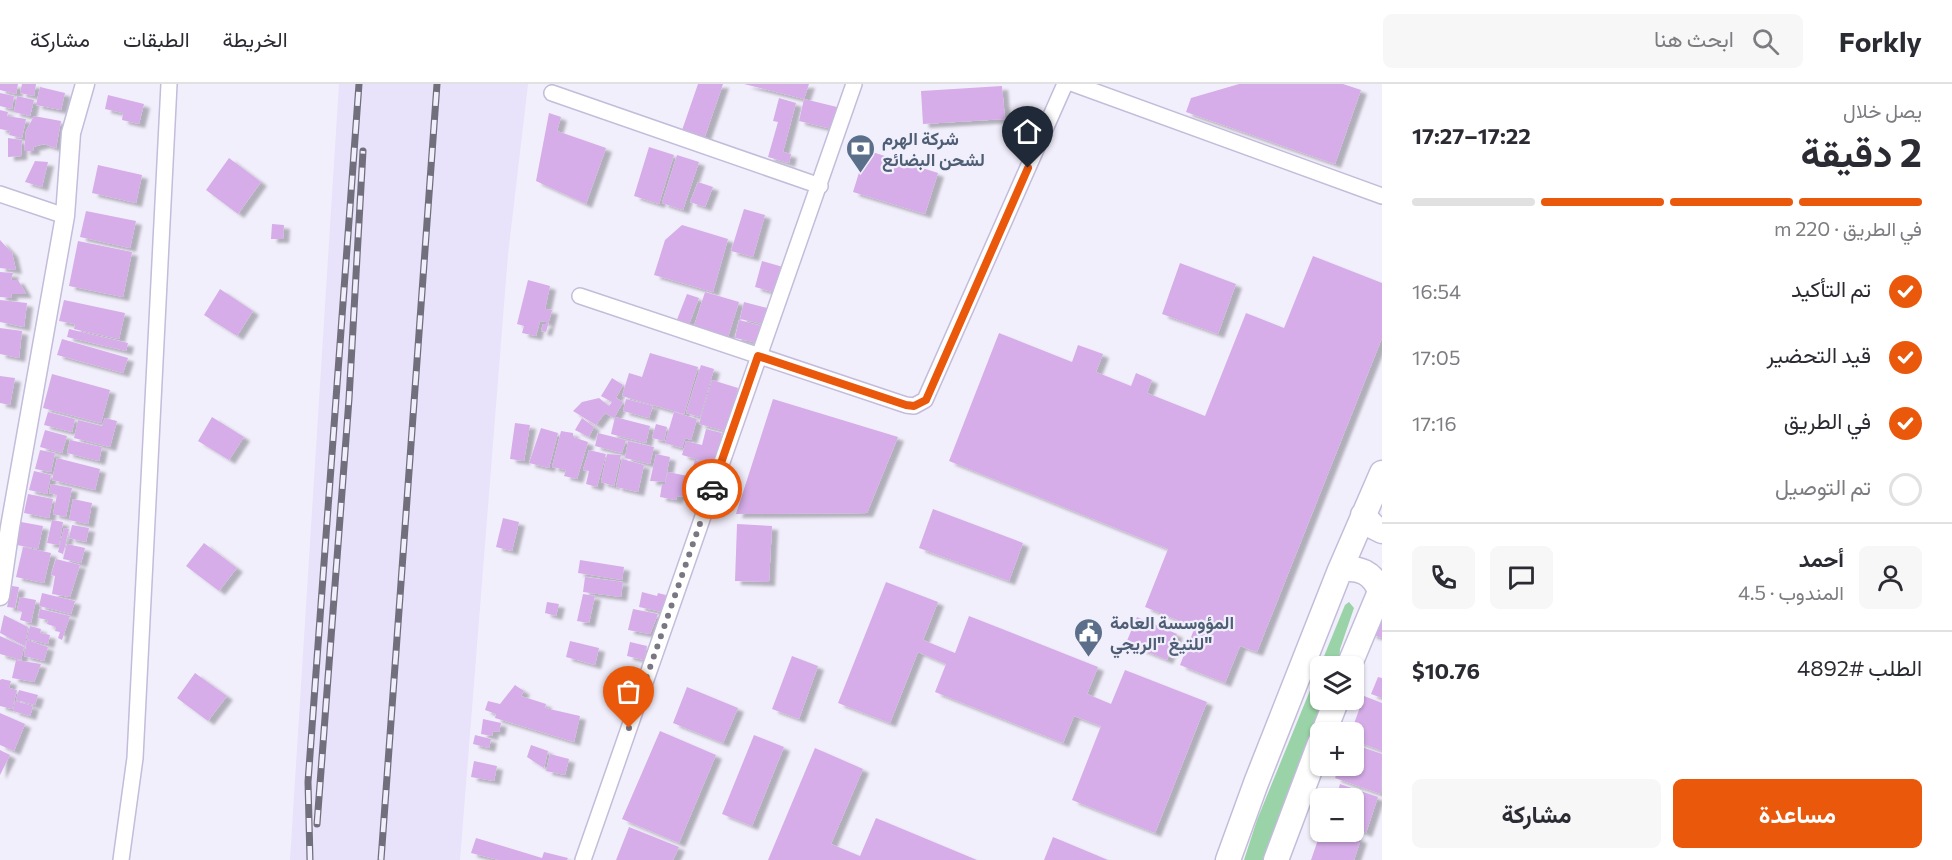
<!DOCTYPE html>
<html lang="ar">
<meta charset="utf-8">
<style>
body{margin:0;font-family:Commissioner,Vazirmatn,sans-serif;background:#f7f7f7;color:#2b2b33;direction:rtl;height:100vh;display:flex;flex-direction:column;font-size:22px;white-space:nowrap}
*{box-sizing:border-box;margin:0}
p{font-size:20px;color:#7c7c81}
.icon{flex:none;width:33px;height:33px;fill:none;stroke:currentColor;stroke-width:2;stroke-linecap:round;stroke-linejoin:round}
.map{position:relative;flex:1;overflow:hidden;direction:ltr}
.details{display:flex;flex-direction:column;background:#fff;width:570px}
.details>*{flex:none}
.fabs{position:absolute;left:1310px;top:572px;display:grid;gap:12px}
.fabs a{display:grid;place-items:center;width:54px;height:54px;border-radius:9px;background:#fff;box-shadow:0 2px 4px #0004;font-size:30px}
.pin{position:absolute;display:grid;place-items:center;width:51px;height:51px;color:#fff;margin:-62px -26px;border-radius:50% 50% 50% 0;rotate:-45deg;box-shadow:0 0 6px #0007}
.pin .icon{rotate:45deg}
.courier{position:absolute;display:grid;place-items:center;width:60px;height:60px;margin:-30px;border:4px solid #ea580c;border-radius:50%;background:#fff;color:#222;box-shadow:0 2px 8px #0007}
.head em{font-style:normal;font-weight:700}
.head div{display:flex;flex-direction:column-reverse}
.head{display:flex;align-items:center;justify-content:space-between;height:102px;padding:0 30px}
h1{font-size:39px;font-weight:700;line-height:45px}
.bar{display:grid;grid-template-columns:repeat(4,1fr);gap:9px 6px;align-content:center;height:72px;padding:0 30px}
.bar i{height:8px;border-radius:4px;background:#e1e1e2}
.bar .on{background:#ea580c}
.bar p{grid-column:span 4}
.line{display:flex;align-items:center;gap:15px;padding:0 30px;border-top:2px solid #e1e1e2}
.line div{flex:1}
.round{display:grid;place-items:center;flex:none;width:63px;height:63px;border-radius:9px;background:#f7f7f7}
ol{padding:0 30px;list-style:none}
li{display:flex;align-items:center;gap:18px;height:66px}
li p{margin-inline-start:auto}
li .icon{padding:6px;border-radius:50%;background:#ea580c;color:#fff;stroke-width:4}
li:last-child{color:#7c7c81}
li i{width:33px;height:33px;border:3px solid #e1e1e2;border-radius:50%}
.primary-button{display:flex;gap:12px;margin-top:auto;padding:12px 30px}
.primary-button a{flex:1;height:69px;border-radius:9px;background:#ea580c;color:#fff;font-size:24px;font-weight:700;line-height:69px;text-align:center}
.primary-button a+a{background:#f7f7f7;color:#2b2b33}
header{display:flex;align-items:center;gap:36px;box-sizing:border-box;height:84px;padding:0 30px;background:#fff;border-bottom:2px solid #e1e1e2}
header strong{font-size:28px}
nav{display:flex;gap:33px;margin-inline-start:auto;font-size:21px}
.search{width:420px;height:54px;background:#f7f7f7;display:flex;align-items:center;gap:15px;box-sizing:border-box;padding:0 21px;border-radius:9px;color:#7c7c81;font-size:22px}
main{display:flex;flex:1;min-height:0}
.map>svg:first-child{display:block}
.built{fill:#e8e2fa}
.green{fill:#99d3a7}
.building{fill:#d6ade9;filter:url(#shadow)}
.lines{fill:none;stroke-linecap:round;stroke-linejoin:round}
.minor-casing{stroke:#c3bcda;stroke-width:18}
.tertiary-casing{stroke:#c3bcda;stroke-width:21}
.primary-casing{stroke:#c3bcda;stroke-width:27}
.minor{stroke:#fff;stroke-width:15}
.tertiary{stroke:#fff;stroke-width:18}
.primary{stroke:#fff;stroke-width:24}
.rail-casing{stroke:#726f7c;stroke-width:7}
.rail{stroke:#f2effc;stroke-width:4.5;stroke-dasharray:14;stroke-linecap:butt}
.done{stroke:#7a7783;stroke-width:6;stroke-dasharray:0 10.8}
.route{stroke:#ea580c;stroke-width:8}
.labels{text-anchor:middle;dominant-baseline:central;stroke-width:4.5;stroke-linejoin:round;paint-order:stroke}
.service-label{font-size:18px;font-weight:bold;fill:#4e5e75;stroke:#f2effc;text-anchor:start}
</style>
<header>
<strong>Forkly</strong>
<div class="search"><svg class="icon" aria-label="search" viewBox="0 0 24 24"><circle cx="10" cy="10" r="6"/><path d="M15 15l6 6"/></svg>ابحث هنا</div>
<nav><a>الخريطة</a><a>الطبقات</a><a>مشاركة</a></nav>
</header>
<main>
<section class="details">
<div class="head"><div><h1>2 دقيقة</h1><p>يصل خلال</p></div><em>17:22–17:27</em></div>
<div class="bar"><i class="on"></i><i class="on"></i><i class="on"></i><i></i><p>في الطريق · 220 m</p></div>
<ol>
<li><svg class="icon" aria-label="check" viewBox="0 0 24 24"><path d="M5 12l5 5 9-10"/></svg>تم التأكيد<p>16:54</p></li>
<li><svg class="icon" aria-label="check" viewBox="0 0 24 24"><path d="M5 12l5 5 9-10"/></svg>قيد التحضير<p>17:05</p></li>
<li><svg class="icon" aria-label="check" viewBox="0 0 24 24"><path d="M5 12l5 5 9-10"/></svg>في الطريق<p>17:16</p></li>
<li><i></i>تم التوصيل</li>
</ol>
<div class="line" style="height:108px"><a class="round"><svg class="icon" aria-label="person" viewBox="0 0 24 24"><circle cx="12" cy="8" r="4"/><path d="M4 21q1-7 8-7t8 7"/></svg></a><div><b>أحمد</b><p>المندوب · 4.5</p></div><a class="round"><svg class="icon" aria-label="chat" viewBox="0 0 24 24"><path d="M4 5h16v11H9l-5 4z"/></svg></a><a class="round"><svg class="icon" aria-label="phone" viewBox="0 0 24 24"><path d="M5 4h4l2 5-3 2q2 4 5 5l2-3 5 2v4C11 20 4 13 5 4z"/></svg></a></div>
<div class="line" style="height:78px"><div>الطلب #4892</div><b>$10.76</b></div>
<div class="primary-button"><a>مساعدة</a><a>مشاركة</a></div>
</section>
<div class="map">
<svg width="1382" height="776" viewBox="0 0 1382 776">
<defs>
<filter id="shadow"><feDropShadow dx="6" dy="4" stdDeviation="1.5" flood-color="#0004"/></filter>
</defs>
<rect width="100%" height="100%" fill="#f2effc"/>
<path class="built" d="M339 0H528L508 170 460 776H290Z"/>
<path class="green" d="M1349 518 1354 524 1340 565 1339 582H1320L1345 521Z
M1320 582V615H1327L1280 729 1265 776H1244L1257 736Z"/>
<path class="building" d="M0 0H18L16 10 0 6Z
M22 0H36L34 12 20 9Z
M698 0H723L703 58 681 49Z
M744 0H809L804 15 837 23 832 45 799 37 804 15Z
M1239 0H1343L1361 6 1335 80 1186 28 1191 14Z
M1002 2 1005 35 923 40 921 7Z
M40 3 65 9 61 26 36 21Z
M0 9 14 12 12 25 0 22Z
M108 11 144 20 139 40 122 36 123 29 105 25Z
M17 12 34 16 30 32 14 28Z
M779 14 796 19 783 68 791 70 789 79 768 73 778 38 773 37Z
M0 26 8 28 7 32 26 35 22 54 9 51 10 47 0 45Z
M549 29 561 33 557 47 606 64 586 120 536 97Z
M34 32 61 37 56 64 44 60 33 63 34 67H24L26 47Z
M8 54 22 56 21 72 8 73Z
M649 63 674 71 659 120 634 112Z
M866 66 938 89 925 130 853 108Z
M677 71 699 78 683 126 662 119Z
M229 74 261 98 238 130 206 106Z
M35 77 48 78 42 103 25 98Z
M98 81 142 91 136 119 92 109Z
M698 98 713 103 705 123 690 118Z
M744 125 765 131 753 173 731 167Z
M86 127 136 137 130 164 80 153Z
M272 140 284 141 283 155H271Z
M682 141 728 155 713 208 654 191 665 156Z
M0 156 12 169 16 186 0 184Z
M78 157 132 168 123 213 69 202Z
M1313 172 1382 199V254L1257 568 1240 562 1225 599 1180 581 1195 543 1145 523 1168 465 949 377 999 249 1072 278 1078 261 1103 270 1096 288 1131 302 1136 289 1152 296 1147 309 1205 332 1246 229 1284 244Z
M762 177 783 183 776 209 755 203Z
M1180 179 1236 200 1218 250 1162 230Z
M0 188 13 189 11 196H18L26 210H11L12 214 0 213Z
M528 196 550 202 545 225 552 226 546 248 541 247 543 240H546V238L540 237 536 252 522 249 524 242 517 240Z
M220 205 253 227 237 252 204 231Z
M705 208 739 218 728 253 694 242Z
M687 210 699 214 688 243 676 238Z
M0 216 27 219 24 243 0 238Z
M64 216 125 229 119 255 74 245 75 240 59 237Z
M744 218 767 224 763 240 740 235Z
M739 236 762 242 758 259 735 254Z
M0 244 22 247 19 274 0 270Z
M69 245 128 259 126 267 67 253Z
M62 255 128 274 123 289 57 271Z
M650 269 698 283 684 330 622 312 629 289 642 293Z
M701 281 714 285 700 333 686 329Z
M52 290 110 306 101 339 43 324Z
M0 292 15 294 10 321 0 319Z
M612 294 623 301 616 314 623 318 614 334 605 329 596 341 573 327 582 318 599 314 609 322 612 318 601 312Z
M712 296 738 304 725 347 699 340Z
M626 315 653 322 649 334 623 327Z
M773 315 898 353 867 429 736 430Z
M48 328 75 335 72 348 44 341Z
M674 328 697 335 691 356 685 354 682 364 665 359Z
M212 333 244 353 229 376 198 357Z
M615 333 650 342 646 359 611 350Z
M105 334 117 337 110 363 74 354 78 336 102 342Z
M582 334 594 343 589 353 575 346Z
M515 339 530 341 524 377 510 375Z
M656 340 667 343 664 357 652 354Z
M541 344 558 349 549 384 529 379Z
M706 345 722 349 714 380 682 371 686 357 702 361Z
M45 346 67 352 62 369 40 363Z
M561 347 573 349V353L588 358 577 395 564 392 566 386 552 383Z
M598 349 626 356 622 369 595 362Z
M70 356 102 363 99 377 67 369Z
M628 357 654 363 650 380 625 374Z
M40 366 55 369 51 388 35 385Z
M589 366 606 370 597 403 586 400 589 387 583 386Z
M607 370 621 371 614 402 601 398Z
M656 370 670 373 665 398 650 397Z
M57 374 100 385 95 406 52 396Z
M622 375 644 381 638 408 616 403Z
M695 376 710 380 708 392 691 388Z
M34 387 51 391 47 410 29 406Z
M668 388 707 396 703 415 677 412 676 416 660 413 662 400H665Z
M51 400 72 404 66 433 53 430 57 411 49 409Z
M28 410 53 415 49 434 24 429Z
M73 415 92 419 88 440 69 436Z
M933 425 1023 459 1009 497 919 464Z
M503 434 519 438 512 467 496 463Z
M52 436 63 438 59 461 47 459Z
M21 438 43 442 38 465 17 461Z
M737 440 772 442 769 498 735 497Z
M72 441 89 444 86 458 69 454Z
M64 444 69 445 63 470 58 468Z
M204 459 237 484 219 507 186 482Z
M67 460 85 464 81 479 63 475Z
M23 463 51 469 44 499 16 493Z
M56 475 80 481 70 513 52 510 55 492 51 491Z
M580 476 624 483 622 496 578 489Z
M585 493 623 498 621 513 583 508Z
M886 498 938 518 923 556 955 569 969 532 1098 583 1087 610 1111 620 1125 586 1207 618 1155 749 1072 716 1101 642 1074 632 1063 659 935 608 946 580 918 568 890 639 838 619Z
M12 502 19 503 15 524 7 523Z
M642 508 657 512 658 509 666 511 662 528 639 523Z
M42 509 75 517 71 530 39 522Z
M583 510 595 512 589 539 577 537Z
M20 513 36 516 31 539 20 536 22 528 17 526Z
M1382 515V554L1370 550Z
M547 518 559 520 556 532 545 529Z
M40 525 70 532 62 556 58 554 60 548 55 547 56 543 47 540 48 536 38 534Z
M633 525 658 530 650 550 628 546Z
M4 531 28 543 25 562 0 549Z
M1137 533 1177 550 1167 576 1126 559Z
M30 542 41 545 40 549 50 551 48 560 27 555Z
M0 552 24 563 21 576 0 570Z
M27 556 48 563 44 577 24 572Z
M570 557 599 564 595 581 566 573Z
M630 558 647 562 644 576 627 572Z
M792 572 818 582 799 635 772 625Z
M16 576 41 580 34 598 12 594Z
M195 589 227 612 208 637 177 614Z
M1378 593 1382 594V614L1371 610Z
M2 595 11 597 9 604 17 606 12 625 0 622V596Z
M515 601 524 607 521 612 546 620 545 624 580 632 574 658 495 634 496 630 485 626 488 617 500 620Z
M687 603 738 624 723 659 673 639Z
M19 606 38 611 35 621 16 616Z
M1364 612 1382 619V667L1353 656V648H1351Z
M15 617 33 622 30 632 13 627Z
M0 629 25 640 14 667 0 661Z
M483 635 501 639 499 648 493 647 492 652 481 650Z
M660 647 716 671 679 759 622 735Z
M475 651 491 655 489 664 473 660Z
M754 651 784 663 752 742 722 730Z
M1353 660 1382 670 1381 710 1335 694 1340 681H1353Z
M531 661 548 667 544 684 527 673Z
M815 664 863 685 831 760 860 772 876 734 977 776H768Z
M0 666 10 671 0 691Z
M550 670 569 675 565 691 546 687Z
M474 677 497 682 494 697 471 693Z
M1340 700 1378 713 1366 749 1353 744V714H1336Z
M629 743 679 763 673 776H616Z
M1321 747H1338L1361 755 1354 776H1311Z
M1053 753 1108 776H1044Z
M476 754 542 774 544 768 568 774 567 776H499L471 769Z"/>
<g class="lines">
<defs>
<path id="minor" d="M1074 0 1382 112
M552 9 820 102
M0 110 65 132
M580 212 906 321 914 322 925 316 1065 0
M121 776 135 674 169 0
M583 776 854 0"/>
<path id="tertiary" d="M0 512 10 443 65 132 71 49 85 0"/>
<path id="primary" d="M1363 431 1374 443 1382 447
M1340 486C1359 482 1373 489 1380 507
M1349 582 1382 503
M1324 648 1337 615
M1228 776 1256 699 1340 486 1382 389
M1276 776 1320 659"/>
</defs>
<use href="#minor" class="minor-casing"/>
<use href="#tertiary" class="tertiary-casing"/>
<use href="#primary" class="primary-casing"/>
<use href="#minor" class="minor"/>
<use href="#tertiary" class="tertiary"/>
<use href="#primary" class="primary"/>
<defs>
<path id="rail" d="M317 740 349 315 363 67
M310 776 308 698 359 0
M381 776 437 0"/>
</defs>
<use href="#rail" class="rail-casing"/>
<use href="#rail" class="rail"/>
</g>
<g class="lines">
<path class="done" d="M629 644 712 405"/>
<path class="route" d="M712 405 758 272 906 321 914 322 926 316 1028 84"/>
</g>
<defs>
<symbol id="bank-pin" viewBox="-11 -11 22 30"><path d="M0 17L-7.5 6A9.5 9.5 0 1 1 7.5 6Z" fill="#5c6f8a" stroke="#f2effc"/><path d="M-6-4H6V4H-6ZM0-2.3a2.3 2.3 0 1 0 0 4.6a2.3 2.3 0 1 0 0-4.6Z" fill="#fff"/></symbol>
<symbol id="civic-pin" viewBox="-11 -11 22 30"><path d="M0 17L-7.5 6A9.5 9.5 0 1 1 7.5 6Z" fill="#5c6f8a" stroke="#f2effc"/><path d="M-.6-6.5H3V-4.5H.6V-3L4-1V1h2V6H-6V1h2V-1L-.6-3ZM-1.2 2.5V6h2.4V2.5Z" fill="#fff"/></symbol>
</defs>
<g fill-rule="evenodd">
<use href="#bank-pin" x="844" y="48" width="33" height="45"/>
<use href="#civic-pin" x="1072" y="532" width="33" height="45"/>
</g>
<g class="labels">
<g class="service-label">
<text x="882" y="54">شركة الهرم<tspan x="882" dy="21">لشحن البضائع</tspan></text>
<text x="1110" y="538">المؤوسسة العامة<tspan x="1110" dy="21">للتيغ "الريجي"</tspan></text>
</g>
</g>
</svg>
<div class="fabs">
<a><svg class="icon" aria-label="layers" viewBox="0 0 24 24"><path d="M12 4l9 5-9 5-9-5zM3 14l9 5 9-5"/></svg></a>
<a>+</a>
<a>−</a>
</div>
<div class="pin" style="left:629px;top:644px;background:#ea580c"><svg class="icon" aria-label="bag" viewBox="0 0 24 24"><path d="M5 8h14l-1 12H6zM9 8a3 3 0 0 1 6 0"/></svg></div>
<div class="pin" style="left:1028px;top:84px;background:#1f2937"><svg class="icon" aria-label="home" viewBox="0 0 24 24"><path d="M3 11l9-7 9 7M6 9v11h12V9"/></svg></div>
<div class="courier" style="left:712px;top:405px"><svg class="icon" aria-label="car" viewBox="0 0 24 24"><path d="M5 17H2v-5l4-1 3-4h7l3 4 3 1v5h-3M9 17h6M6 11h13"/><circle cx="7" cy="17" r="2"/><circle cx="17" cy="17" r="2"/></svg></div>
</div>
</main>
